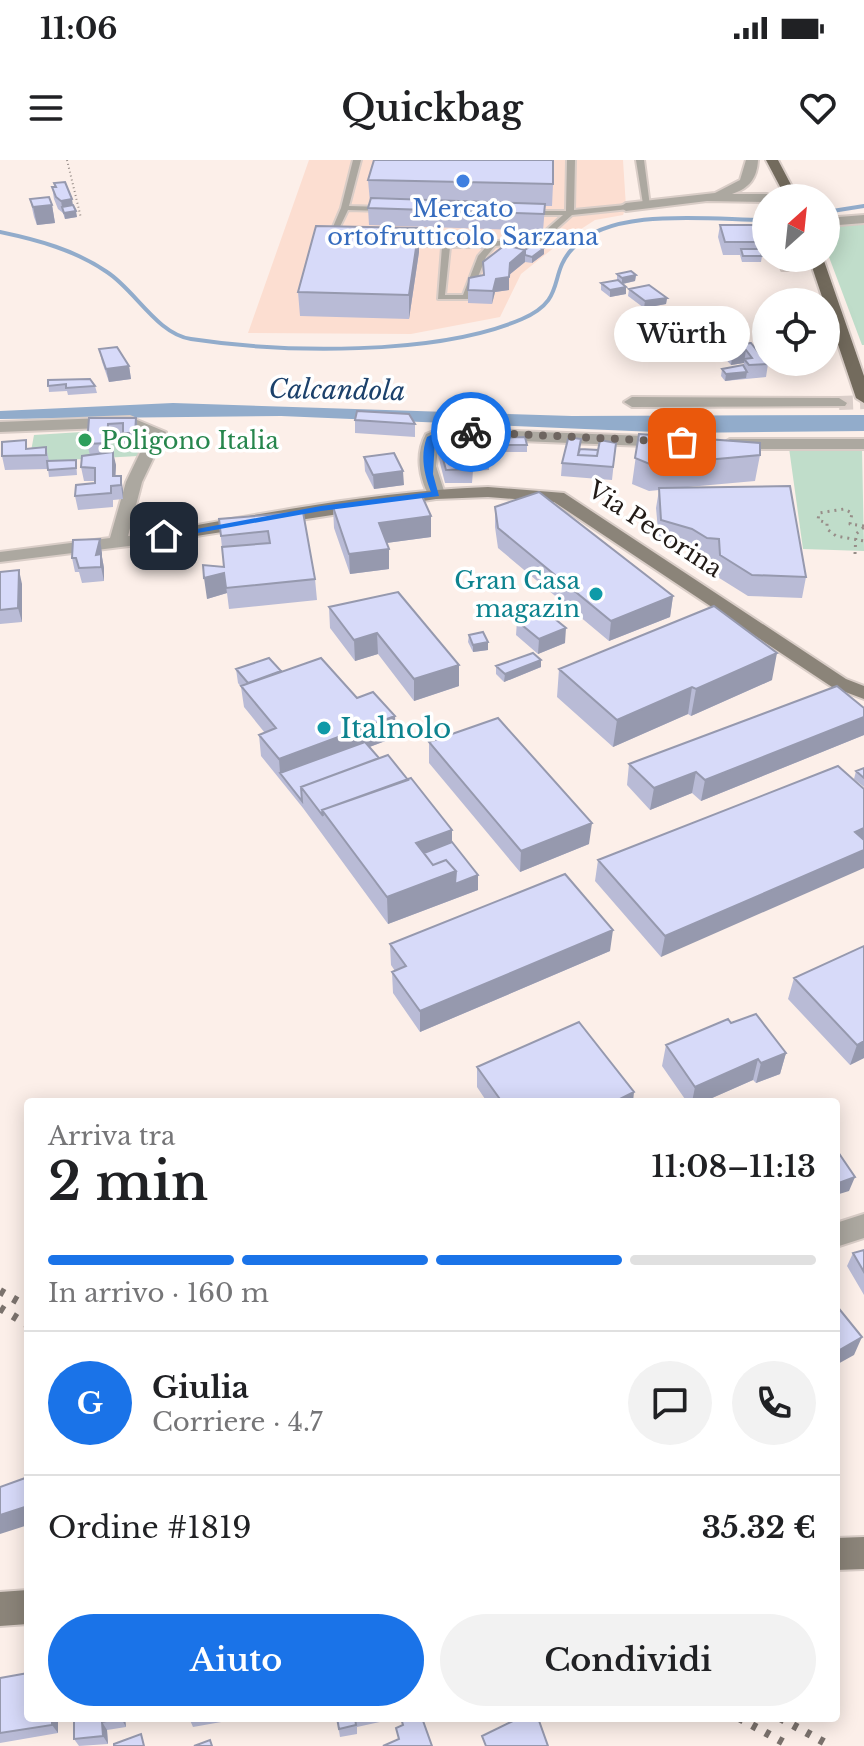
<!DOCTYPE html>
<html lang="it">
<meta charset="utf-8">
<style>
body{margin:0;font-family:"Libre Baskerville",serif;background:#f2f2f2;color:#202124;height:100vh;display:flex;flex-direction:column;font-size:30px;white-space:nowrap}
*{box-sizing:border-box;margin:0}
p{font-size:26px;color:#757577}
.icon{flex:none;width:44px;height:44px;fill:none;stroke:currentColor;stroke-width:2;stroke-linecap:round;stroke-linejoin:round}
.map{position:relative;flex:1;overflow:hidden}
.side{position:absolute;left:24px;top:938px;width:816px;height:624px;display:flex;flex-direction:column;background:#fff;border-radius:8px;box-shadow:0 4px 20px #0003}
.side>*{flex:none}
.needle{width:52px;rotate:27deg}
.fabs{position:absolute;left:752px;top:24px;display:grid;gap:16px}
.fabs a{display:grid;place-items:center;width:88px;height:88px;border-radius:50%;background:#fff;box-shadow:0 4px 20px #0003;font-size:40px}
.pin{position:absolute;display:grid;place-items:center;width:68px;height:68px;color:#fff;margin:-34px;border-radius:16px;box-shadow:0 4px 12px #0006}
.courier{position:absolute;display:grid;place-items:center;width:80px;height:80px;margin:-40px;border:6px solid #1a73e8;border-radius:50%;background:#fff;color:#222;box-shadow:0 2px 10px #0007}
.bubble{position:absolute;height:56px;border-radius:28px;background:#fff;box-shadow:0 4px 20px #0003;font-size:26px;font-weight:600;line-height:56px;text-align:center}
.headline em{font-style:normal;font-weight:600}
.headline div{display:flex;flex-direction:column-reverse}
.headline{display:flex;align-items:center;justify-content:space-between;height:136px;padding:0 24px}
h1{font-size:52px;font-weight:600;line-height:60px}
.bar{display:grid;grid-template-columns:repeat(4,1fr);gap:12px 8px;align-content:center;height:96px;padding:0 24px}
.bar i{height:10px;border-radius:6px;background:#e0e0e0}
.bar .on{background:#1a73e8}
.bar p{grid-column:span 4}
.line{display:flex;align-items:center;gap:20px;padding:0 24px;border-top:2px solid #e0e0e0}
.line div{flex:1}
.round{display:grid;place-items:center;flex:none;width:84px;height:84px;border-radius:42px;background:#f2f2f2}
.action{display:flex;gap:16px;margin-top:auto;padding:16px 24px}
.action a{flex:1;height:92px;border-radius:48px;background:#1a73e8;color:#fff;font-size:32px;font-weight:600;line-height:92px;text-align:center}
.action a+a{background:#f2f2f2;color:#202124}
.status{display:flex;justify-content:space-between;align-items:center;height:56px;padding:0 40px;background:#fff;direction:ltr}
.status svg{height:22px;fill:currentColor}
header{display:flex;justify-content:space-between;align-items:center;height:104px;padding:0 24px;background:#fff;font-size:36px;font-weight:600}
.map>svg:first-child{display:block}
.built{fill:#fcded1}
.green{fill:#c0ddca}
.water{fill:#92accb}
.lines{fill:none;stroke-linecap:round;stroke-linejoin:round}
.stream{stroke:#92accb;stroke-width:4}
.street-tunnel{stroke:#dbcfca;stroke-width:14;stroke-dasharray:14 7;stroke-linecap:butt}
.lane-casing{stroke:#d9cdc7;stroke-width:4}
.street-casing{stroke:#d9cdc7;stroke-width:4}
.secondary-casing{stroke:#d9cdc7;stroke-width:4}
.primary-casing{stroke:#d9cdc7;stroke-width:4}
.path-far1{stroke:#978d88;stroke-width:2;stroke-dasharray:1 3;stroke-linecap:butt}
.path{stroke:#978d88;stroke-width:3;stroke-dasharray:2 5;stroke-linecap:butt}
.lane{fill:#aca8a0;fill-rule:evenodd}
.street{fill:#aca8a0;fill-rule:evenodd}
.secondary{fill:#8b8479;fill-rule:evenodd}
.primary{fill:#736b5d;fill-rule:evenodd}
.rail{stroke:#7b726d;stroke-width:8;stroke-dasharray:5 10;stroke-linecap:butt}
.wall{fill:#b9bbd6}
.shaded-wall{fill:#9699ae}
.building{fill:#d7daf9;stroke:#9699ae;stroke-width:2}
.route{fill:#1a73e8}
.done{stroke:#6e6560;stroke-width:8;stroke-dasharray:0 14.4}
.shop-dot{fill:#3f7fe0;stroke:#fff;stroke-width:3}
.leisure-dot{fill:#2e9e5b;stroke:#fff;stroke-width:3}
.culture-dot{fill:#0f9aa8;stroke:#fff;stroke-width:3}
.labels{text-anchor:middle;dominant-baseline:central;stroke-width:7;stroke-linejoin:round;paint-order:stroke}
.far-shop-label{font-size:24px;fill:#366cbe;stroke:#fff}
.far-leisure-label{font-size:24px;fill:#27864d;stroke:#fff;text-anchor:start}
.far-street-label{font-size:24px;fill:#221b17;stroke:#fff}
.far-culture-label{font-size:24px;fill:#0d838f;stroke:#fff;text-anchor:end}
.far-water-label{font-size:26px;font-style:italic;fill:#1c416b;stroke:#fff}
.culture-label{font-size:28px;fill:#0d838f;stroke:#fff;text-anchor:start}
</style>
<div class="status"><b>11:06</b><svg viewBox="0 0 49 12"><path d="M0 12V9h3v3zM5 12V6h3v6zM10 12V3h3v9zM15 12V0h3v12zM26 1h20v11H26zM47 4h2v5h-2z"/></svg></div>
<header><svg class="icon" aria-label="menu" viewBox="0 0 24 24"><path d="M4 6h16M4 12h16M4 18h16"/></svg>Quickbag<svg class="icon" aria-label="heart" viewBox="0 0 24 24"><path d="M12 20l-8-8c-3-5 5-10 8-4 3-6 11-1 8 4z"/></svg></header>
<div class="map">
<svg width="864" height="1586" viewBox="0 0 864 1586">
<rect width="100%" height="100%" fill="#fcefe9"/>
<path class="built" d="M309 0H623L626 47 623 55 595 60 561 82 521 114 500 157 411 174 248 173Z"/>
<path class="green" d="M864 61V185H862L826 89V66Z
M129 269 138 271V296L29 302 34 275Z
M862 287 864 391 803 389 789 288Z"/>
<path class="water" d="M173 243 572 256 864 255V271L679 273 281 256 0 259V251Z"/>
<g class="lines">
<path class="stream" d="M826 52 864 46
M0 72C38 80 75 90 107 112 135 130 157 174 191 179 283 193 436 196 522 159 568 139 547 115 573 88 612 46 712 60 766 60"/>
<path class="street-tunnel" d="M839 243 864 242"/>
<defs>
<path id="lane" d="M353 0H361L349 46 384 47 388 49 384 51 348 50 335 77 337 79 327 81 341 48Z
M567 0H575L574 50 626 45H629V49L572 55 543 81 495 86 486 97 469 139H438L442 87 402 84H399V80L469 84 538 77 563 55H529L525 53 529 51H566ZM450 87H486L478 96 463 135H445Z
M636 0H644L650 46 643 44Z
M778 98H786L788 110H782Z"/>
<path id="street" d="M746 0H758C757 18 750 28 732 34H767L773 38H766V42L707 41 626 51 620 47 626 43 715 33 740 20Z
M864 55V63L826 66V58Z
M839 238 847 243 845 246 632 247 624 242 632 237Z
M130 257 166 272 142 322 128 376 153 375V383L0 402V392L110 378 126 322 149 274 128 267 0 272V262Z
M441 268 670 277 678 282 670 287 443 278 439 280 436 306 445 334 436 339 430 338C419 318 415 294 426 274Z
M864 279V289H730L722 284 730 279Z
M864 1054V1078L836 1087V1063Z"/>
<path id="secondary" d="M488 327 564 333 846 519 864 526V539L832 527 554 342 488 337 436 339 164 381 155 376 164 371C271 352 379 331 488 327Z
M864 1377V1409L836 1410V1378Z
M28 1430V1464L0 1466V1432Z"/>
<path id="primary" d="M766 0H778L798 38H786Z
M809 98H823L864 216V243L856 238Z"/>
</defs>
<use href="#lane" class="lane-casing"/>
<use href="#street" class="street-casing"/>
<use href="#secondary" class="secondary-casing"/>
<use href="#primary" class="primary-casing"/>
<path class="path-far1" d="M67 0 81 58"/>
<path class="path" d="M864 366 850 364 852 353 844 349 819 353 818 360 827 363V369L836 376 864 381
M855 394 856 374 864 367"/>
<use href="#lane" class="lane"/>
<use href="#street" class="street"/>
<use href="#secondary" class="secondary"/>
<use href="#primary" class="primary"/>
<path class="rail" d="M0 1131 28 1147
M0 1148 28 1165
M739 1558 790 1586
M780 1558 831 1586"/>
</g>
<path class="wall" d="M368 20 553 24 552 46H545L543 71 369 65 368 48 370 42Z
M54 23 73 45 77 57 65 59 63 53 58 49 54 39 52 27H55Z
M30 39 52 45 55 63 37 65 34 57Z
M720 65 761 82 760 89 762 96 761 102H742L740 95H723L718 77Z
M544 88V94L532 103 525 102 509 115V130L495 132 492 144 468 143V130L483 116V102L525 90Z
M419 92 409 159 300 156 298 132Z
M617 114 636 115 635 121 623 124 626 127V134L610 137 601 130V123L617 120Z
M629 129 667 138 666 144 644 148 628 136Z
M664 150 687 156 686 163 673 166 663 157Z
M751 183 768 204 766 217 725 221 721 216 722 209 743 205 744 203 731 205 718 191 719 184Z
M99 189 129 206 131 219 109 222 102 202Z
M48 220 95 226 97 233 68 235 67 231 49 232Z
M89 258H136L138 271V286L125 287 123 277H111L110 292 116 305 115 316 123 330V339L113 340V347L78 350 75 336 95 323V321H84L81 307 90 295 87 284Z
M355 260 415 264V277L355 273Z
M461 270 484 278 527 285V292H489V310L473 311 472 323H445L437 291V277H461Z
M639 274 760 295 755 321 688 327 806 417 802 438 748 436 716 416V400L704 399 689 389 659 381 656 348 659 330 649 331 632 324Z
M616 283 612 320 561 316 562 303 580 289 598 290Z
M46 287 49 301 76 300 77 315 49 317 48 309 5 310 2 296 27 288Z
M364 297 404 325 374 329 365 311Z
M333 347 431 377 386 383 389 389V409L350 414 334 368Z
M495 347 673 436 670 457 609 481 498 388 495 367Z
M303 352 315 419 317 440 229 449 227 433 207 439 224 407 219 359Z
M102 393V397L104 408V421L82 423 79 412H75L72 398Z
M0 412 22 424V462L0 464Z
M398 432 459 526 414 541 378 494 355 501 330 468 329 447Z
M517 461 565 483 538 494 516 475Z
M469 475 488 490 473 492 468 482Z
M496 506 541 507 504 522 496 514Z
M236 509 281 511 357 538 395 556 396 577 369 587 452 682 478 730 388 764 303 648 261 596 259 575 265 573 244 547 241 527 238 523Z
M559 509 772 520 691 556 688 554 613 587 557 537Z
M864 548V575L701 641 692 633 650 650 627 625 629 604Z
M429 582 589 684 520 712 429 603Z
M864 608V627L854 619 856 611Z
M864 629 661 797 595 721 598 700Z
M390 784 610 791 420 872 393 833 392 812 395 811 391 805Z
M864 786V898L850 905 788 839 794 818Z
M731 863 786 893 780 914 756 923 753 920 703 942H687L662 906 666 885Z
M477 907 633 942H487L477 927Z
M864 1090V1135L847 1106 853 1093Z
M0 1518 58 1558V1573L0 1583Z
M74 1558H125L126 1567 107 1570 108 1584 79 1586 74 1579Z
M189 1558H244L193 1567Z
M337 1558H398L357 1567V1574L340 1577Z"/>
<path class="shaded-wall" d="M72 39 74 51 62 47 63 53 61 41Z
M52 45 55 63 37 65 33 47Z
M76 51 77 57 65 59 64 53Z
M419 68V92L409 159V135Z
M544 88V94L532 103V97Z
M525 90V102L509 115 510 103Z
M636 115 635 121 622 124V118Z
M509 117V130L495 132 492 144 493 131 496 119Z
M626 127V134L610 137V130Z
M667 138 666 144 644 148 645 141Z
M687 156 686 163 673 166 674 159Z
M746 190 744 203 731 205 733 192Z
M129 206 131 219 109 222 106 209Z
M747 212 746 218 725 221 726 214Z
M136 258 138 271V286L135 273Z
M108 264 111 277 110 296 107 283Z
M113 292 116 305 115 325 113 316Z
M403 311 404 325 374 329 373 315Z
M121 316 123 330V339L121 325Z
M431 356V377L379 384V363Z
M100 379 102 393V397L104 408V421L101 407V399L99 409 96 395Z
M389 389V409L350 414 349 394Z
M19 410 22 424V462L18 448Z
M224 413 227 433 207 439 204 418Z
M673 436 670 457 609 481 611 461Z
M566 468 565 483 538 494 539 479Z
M377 473 378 494 355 501 354 480Z
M488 482V490L473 492V485Z
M777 493 772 520 691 556 696 529Z
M541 500V507L504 522 505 514Z
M459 505V526L414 541V519Z
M692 527 688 554 613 587 617 560Z
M395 556 396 577 285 619 280 613 279 599Z
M864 557V575L701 641 705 620Z
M696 612 692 633 650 650 654 628Z
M592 663 589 684 520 712 521 691Z
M864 668V686L855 672Z
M452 670V697L416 696V683Z
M864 690V708L661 797 665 776Z
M456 711 478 715V730L388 764 387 737Z
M613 770 610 791 420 872V851Z
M864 881V898L850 905 857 885Z
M786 893 780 914 756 923 761 903Z
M758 899 753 920 703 942H692L695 927Z
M634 932 633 942H614Z
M855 1017 849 1031 836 1035V1024Z
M862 1177 854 1195 836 1205V1192Z
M28 1346V1365L0 1374V1355Z
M52 1558H58V1573L52 1565Z
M121 1558H125L126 1567Z
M102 1562 107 1570 108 1584 103 1576Z"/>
<path class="building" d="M374 0H553V24L368 20Z
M65 22 72 39 61 41 56 37 52 27H56L54 23Z
M49 37 52 45 33 47 30 39Z
M371 38 545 44 544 54 368 48Z
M73 45 76 51 64 53 62 47Z
M720 65H755L761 82H725Z
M316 66 419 68 409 135 298 132Z
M505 85 525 90 510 103 509 117 496 119 493 131 468 130 469 118 484 115 483 102Z
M532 85 544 88 532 97 525 95V90Z
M741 89H760L762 96H743Z
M631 111 636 115 622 118 617 114Z
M618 120 626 127 610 130 601 123Z
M649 125 667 138 645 141 629 129Z
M677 148 687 156 674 159 664 150Z
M732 182 734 183 726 184 725 190 719 184Z
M751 183 766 202 768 204 749 205 744 199 752 198 746 190 733 192 726 184Z
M117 187 129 206 106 209 99 189Z
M743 205 747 212 726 214 722 209Z
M90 219 95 226 66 228V224L48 226V220Z
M357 251 409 254 415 264 355 260Z
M89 258H136L135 273H123V263L108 264 107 283 87 284Z
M461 270H484V278H467L468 283H488L490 296 471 297 473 309 446 310 437 277H462Z
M639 274 760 283V295L652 305 635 298Z
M525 277 527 285H489L488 283H484V278Z
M574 278 581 279 578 295 597 296 600 280 616 283 613 307 562 303 568 279Z
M26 280V289L46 287V295L2 296V282Z
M580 289 598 290 597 296 578 295Z
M113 292V316H121V325L111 326V333L75 336 76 325 95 323V308L81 307 82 296Z
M394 293 403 311 373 315 364 297Z
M76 300V308L48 310 47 301Z
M790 326 806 417 752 415 720 395 719 379 707 378 692 369 661 360 659 328Z
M539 332 673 436 611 461 498 368 495 347Z
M422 336 431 356 379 363 389 389 349 394 333 347Z
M303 352 315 419 226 428 224 413 204 418 203 405 224 407 222 387 270 383 268 371 221 376 219 359Z
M100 379 96 395 101 394V407L79 408 76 398H72L73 380Z
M19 410 18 448 0 450V412Z
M398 432 459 505 414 519 377 473 354 480 329 447Z
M714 446 777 493 696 529 692 527 617 560 559 509Z
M544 450 566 468 539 479 517 461Z
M483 472 488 482 473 485 469 475Z
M533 493 541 500 505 514 496 506Z
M269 498 281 511 248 523 236 509Z
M321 498 357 538 373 532 395 556 279 599 259 575 276 568 241 526Z
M837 526 864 548V557L705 620 696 612 654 628 629 604Z
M498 558 592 663 521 691 429 582Z
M365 582 379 598 301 627 302 641 280 613Z
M388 595 408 620 322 650 323 656 301 627Z
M838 606 864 629V668L855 672 864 680V690L665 776 598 700Z
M864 608V618L856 611Z
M411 618 452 670 416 683 433 705 446 700 456 711 387 737 322 650Z
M452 682 478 715 455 724 456 711 446 700 433 705 424 693Z
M565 714 613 770 420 851 392 812 406 806 390 784Z
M864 786V881L857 885 794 818Z
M756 854 786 893 761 903 758 899 695 927 666 885 728 859 731 863Z
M579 862 634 932 614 942H502L477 907Z
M836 989 855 1017 836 1024Z
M864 1090V1112L853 1093Z
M836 1145 862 1177 836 1192Z
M28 1317V1346L0 1355V1327Z
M28 1513V1558H52V1565L0 1573V1518Z
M74 1558H121L102 1562 103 1576 74 1579Z
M337 1558H355L356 1565 339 1569Z
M401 1558H422L432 1586H383L399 1579 396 1568 403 1565Z
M519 1558H538L548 1586H486L482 1576Z
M141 1574 144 1586H114V1584Z
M210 1580 212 1586H194Z"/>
<path class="route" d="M471 270 474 274 435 279 433 314 439 336 321 351 164 379 159 376 321 346 431 332C424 314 420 295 427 277L441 270Z"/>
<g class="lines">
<path class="done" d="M471 272 682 282"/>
</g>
<circle class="shop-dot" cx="463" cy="21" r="8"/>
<circle class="leisure-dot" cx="85" cy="280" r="8"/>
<g class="culture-dot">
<circle cx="596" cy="434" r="8"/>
<circle cx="324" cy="568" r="8"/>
</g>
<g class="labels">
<g class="far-shop-label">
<text x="463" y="48">Mercato<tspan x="463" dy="28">ortofrutticolo Sarzana</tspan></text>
</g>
<g class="far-leisure-label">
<text x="101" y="280">Poligono Italia</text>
</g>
<g class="far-street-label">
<text transform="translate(655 369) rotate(33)">Via Pecorina</text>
</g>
<g class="far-culture-label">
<text x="580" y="420">Gran Casa<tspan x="580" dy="28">magazin</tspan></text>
</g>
<g class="far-water-label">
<text transform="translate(337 230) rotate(1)">Calcandola</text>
</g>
<g class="culture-label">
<text x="340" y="568">Italnolo</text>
</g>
</g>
</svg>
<div class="fabs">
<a><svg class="needle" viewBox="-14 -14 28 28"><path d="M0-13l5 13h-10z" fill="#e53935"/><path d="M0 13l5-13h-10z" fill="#757577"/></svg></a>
<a><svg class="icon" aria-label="locate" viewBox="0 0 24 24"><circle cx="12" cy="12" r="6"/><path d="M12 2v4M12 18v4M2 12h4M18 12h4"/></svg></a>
</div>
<div class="pin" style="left:682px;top:282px;background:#ea580c"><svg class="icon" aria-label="bag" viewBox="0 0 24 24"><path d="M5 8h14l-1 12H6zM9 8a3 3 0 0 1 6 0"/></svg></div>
<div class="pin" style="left:164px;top:376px;background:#1f2937"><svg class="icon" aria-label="home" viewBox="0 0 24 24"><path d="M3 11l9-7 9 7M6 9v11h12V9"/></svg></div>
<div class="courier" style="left:471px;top:272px"><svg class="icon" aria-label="bike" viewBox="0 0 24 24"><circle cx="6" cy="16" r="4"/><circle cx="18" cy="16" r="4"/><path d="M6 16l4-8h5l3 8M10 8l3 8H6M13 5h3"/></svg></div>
<div class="bubble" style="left:614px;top:146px;width:136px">Würth</div>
<section class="side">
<div class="headline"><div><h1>2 min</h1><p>Arriva tra</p></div><em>11:08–11:13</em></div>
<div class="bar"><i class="on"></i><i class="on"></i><i class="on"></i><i></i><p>In arrivo · 160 m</p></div>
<div class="line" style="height:144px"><b class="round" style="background:#1a73e8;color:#fff">G</b><div><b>Giulia</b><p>Corriere · 4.7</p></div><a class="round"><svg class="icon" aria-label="chat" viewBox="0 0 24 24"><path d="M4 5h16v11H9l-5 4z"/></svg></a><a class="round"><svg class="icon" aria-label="phone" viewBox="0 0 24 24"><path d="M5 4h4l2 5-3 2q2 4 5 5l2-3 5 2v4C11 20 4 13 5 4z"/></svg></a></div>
<div class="line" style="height:104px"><div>Ordine #1819</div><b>35.32 €</b></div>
<div class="action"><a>Aiuto</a><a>Condividi</a></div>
</section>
</div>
